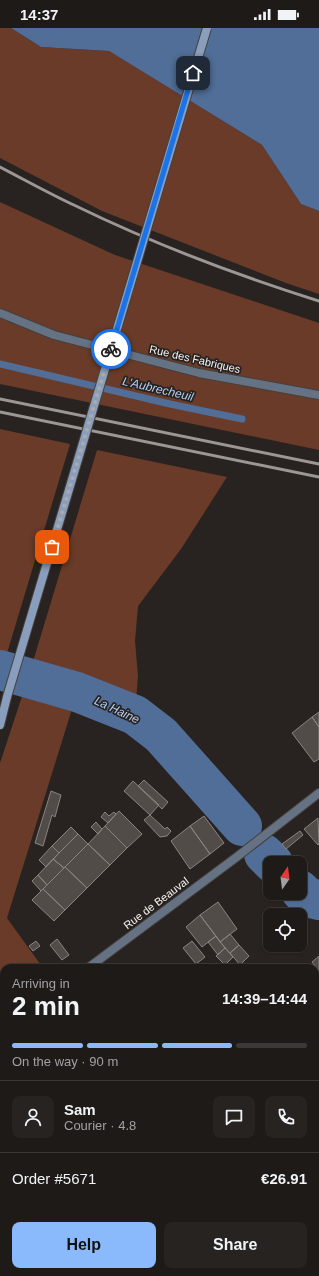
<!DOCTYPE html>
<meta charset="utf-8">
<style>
body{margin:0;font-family:Helvetica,sans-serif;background:#262321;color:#f1f3f6;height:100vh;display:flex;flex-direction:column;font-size:15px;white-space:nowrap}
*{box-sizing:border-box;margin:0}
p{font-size:13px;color:#a1a1a2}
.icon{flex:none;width:22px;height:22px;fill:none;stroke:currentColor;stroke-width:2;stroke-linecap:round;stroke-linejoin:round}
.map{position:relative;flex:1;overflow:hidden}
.sheet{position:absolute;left:0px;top:936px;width:319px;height:312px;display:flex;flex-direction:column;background:#1e1a18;border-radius:12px 12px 0 0;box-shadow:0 1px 3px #0004,0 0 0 1px #3c3837}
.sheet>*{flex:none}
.needle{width:26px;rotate:14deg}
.buttons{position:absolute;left:263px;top:828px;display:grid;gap:8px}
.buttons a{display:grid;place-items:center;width:44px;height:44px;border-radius:8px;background:#1e1a18;box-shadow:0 1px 3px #0004,0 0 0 1px #3c3837;font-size:20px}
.pin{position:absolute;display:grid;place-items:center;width:34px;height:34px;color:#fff;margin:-17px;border-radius:8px;box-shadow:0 2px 6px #0006}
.courier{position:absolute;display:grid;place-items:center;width:40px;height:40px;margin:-20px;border:3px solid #1a73e8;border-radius:50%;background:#fff;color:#222;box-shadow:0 1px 5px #0007}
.overview em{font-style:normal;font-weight:600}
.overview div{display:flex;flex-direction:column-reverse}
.overview{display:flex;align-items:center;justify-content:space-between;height:68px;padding:0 12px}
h1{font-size:26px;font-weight:600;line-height:30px}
.bar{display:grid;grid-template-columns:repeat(4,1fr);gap:6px 4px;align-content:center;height:48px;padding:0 12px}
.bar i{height:5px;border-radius:3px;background:#3c3837}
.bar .current{background:#8abafc}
.bar p{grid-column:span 4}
.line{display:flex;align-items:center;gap:10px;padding:0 12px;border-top:1px solid #3c3837}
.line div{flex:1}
.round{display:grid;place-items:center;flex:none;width:42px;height:42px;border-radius:8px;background:#262321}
.action{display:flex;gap:8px;margin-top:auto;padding:8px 12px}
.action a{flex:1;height:46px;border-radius:8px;background:#8abafc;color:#111;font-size:16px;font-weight:600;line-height:46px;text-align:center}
.action a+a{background:#262321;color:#f1f3f6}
.status{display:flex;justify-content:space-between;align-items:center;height:28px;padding:0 20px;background:#1e1a18;direction:ltr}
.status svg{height:11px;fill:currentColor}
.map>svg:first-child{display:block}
.green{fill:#693b28}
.water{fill:#506e97}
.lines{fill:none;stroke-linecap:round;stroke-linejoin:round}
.stream{stroke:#506e97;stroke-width:7}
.river{stroke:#506e97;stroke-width:40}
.building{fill:#524c49;stroke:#8a8380}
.street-casing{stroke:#45403d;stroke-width:10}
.secondary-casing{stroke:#45403d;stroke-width:10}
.street{stroke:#647284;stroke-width:8}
.secondary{stroke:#899ebc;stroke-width:8}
.rail{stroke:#9b9795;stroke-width:3}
.secondary-bridge-casing{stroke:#45403d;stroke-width:10;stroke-linecap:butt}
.secondary-bridge{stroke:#899ebc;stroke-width:8}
.done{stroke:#aeaaa8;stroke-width:4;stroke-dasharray:0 7.2}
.route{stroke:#1a73e8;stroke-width:5}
.labels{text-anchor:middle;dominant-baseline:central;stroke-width:3.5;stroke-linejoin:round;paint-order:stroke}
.street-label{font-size:11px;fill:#f6f2f1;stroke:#282320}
.water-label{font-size:12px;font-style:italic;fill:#b1cdf4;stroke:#282320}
</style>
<div class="status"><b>14:37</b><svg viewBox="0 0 49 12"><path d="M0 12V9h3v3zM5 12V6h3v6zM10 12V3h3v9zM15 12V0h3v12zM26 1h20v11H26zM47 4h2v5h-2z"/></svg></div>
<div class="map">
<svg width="319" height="1248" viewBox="0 0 319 1248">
<rect width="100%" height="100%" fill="#282320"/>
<path class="green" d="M0 0H11L41 19 109 23 262 117 301 176 319 183V266L286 255 102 183 0 130Z
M0 174 115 227 319 295V422L0 356Z
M0 401 70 416 2 642 0 653Z
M97 422 227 449 181 521 138 578 135 613 138 648 135 687 77 665 7 890 43 940H4V1003L0 1006V735L28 650Z
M0 1134 4 1139V1244H104L107 1248H0Z"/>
<path class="water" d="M11 0H319V183L301 176 262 117 109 23 41 19Z"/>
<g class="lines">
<path class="stream" d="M0 336 170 376 242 391"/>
<path class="river" d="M0 642 77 664 135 687 161 707 242 798
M264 826 273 835
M300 862 306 869 319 872"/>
</g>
<path class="building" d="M319 684V699L312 689Z
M312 689 319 699V731L314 734 292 705Z
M144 752 168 774 162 781 138 758Z
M133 753 159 777 150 787 124 763Z
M51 763 61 767 55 789 52 787 43 818 35 815Z
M119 783 142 806 127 820 105 798Z
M105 784 109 788 114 784 116 786 108 795 101 789Z
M150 787 165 801 167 799 171 803 167 808 160 809 144 792Z
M204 788 224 815 210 826 190 798Z
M318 790 319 816 318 817 304 801Z
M96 794 102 801 98 806 91 799Z
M105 798 127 820 110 837 88 816Z
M190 798 210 826 190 841 171 813Z
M71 799 78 806 59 825 52 818Z
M300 803 303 807 286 821 282 816Z
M78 806 88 816 64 840 53 831Z
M88 816 110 837 87 860 65 839Z
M52 818 59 825 46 839 39 832Z
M53 831 64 840 47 857 38 847Z
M65 839 87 860 65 882 43 861Z
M38 847 47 857 41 863 32 853Z
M43 861 65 882 54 893 32 872Z
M218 874 237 901 220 914 200 887Z
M200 887 216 908 202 919 186 899Z
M230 906 239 917 230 925 220 914Z
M216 908 225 920 218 927 208 914Z
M57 911 69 927 62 932 50 917Z
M36 913 40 918 33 923 29 918Z
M192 913 205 929 196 936 183 920Z
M239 917 249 928 240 937 230 925Z
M225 920 233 929 225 937 216 928Z
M319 928V943L312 934Z
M319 1034V1061L315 1056V1037Z
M0 1092 4 1097V1116L0 1119Z"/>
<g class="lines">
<defs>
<path id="street" d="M0 285 54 307 199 345 319 367
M88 940 238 828 319 765
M0 1006 4 1003"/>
<path id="secondary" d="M0 697 7 669"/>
</defs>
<use href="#street" class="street-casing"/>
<use href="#secondary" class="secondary-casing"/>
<use href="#street" class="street"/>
<use href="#secondary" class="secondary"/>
<path class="rail" d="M0 139C25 152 50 166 76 178 154 216 236 247 319 273
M0 371 319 436
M0 384 319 449"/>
<defs>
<path id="secondary-bridge" d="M7 669 207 0"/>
</defs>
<use href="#secondary-bridge" class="secondary-bridge-casing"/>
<use href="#secondary-bridge" class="secondary-bridge"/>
</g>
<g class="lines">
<path class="done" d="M52 519 111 321"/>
<path class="route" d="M111 321 193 45"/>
</g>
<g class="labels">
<g class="street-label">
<text transform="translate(195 331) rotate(13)">Rue des Fabriques</text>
<text transform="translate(156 875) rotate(-37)">Rue de Beauval</text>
</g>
<g class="water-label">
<text transform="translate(158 361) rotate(13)">L'Aubrecheuil</text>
<text transform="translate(117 682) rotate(25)">La Haine</text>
</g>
</g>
</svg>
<div class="buttons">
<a><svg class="needle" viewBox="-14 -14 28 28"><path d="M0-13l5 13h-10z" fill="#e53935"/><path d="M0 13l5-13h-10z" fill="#a1a1a2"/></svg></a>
<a><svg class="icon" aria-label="locate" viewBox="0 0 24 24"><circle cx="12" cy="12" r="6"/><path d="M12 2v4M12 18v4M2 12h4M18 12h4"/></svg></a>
</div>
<div class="pin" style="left:52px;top:519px;background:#ea580c"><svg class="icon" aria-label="bag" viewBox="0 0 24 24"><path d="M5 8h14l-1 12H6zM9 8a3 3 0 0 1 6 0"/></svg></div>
<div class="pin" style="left:193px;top:45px;background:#1f2937"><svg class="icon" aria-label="home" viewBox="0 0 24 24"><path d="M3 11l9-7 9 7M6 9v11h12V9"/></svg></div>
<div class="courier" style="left:111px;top:321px"><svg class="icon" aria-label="bike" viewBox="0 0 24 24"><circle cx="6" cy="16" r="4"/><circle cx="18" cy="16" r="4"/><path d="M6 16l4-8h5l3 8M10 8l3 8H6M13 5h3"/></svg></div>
<section class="sheet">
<div class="overview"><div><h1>2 min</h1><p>Arriving in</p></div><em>14:39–14:44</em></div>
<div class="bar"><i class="current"></i><i class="current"></i><i class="current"></i><i></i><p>On the way · 90 m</p></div>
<div class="line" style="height:72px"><a class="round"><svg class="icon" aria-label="person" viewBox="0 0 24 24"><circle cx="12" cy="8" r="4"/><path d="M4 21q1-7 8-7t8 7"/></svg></a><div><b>Sam</b><p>Courier · 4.8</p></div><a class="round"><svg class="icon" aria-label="chat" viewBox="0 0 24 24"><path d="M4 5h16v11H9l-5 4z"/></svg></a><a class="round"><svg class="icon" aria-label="phone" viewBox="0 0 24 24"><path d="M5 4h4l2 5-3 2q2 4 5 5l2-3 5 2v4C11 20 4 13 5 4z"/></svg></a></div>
<div class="line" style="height:52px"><div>Order #5671</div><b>€26.91</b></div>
<div class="action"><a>Help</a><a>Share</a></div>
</section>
</div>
